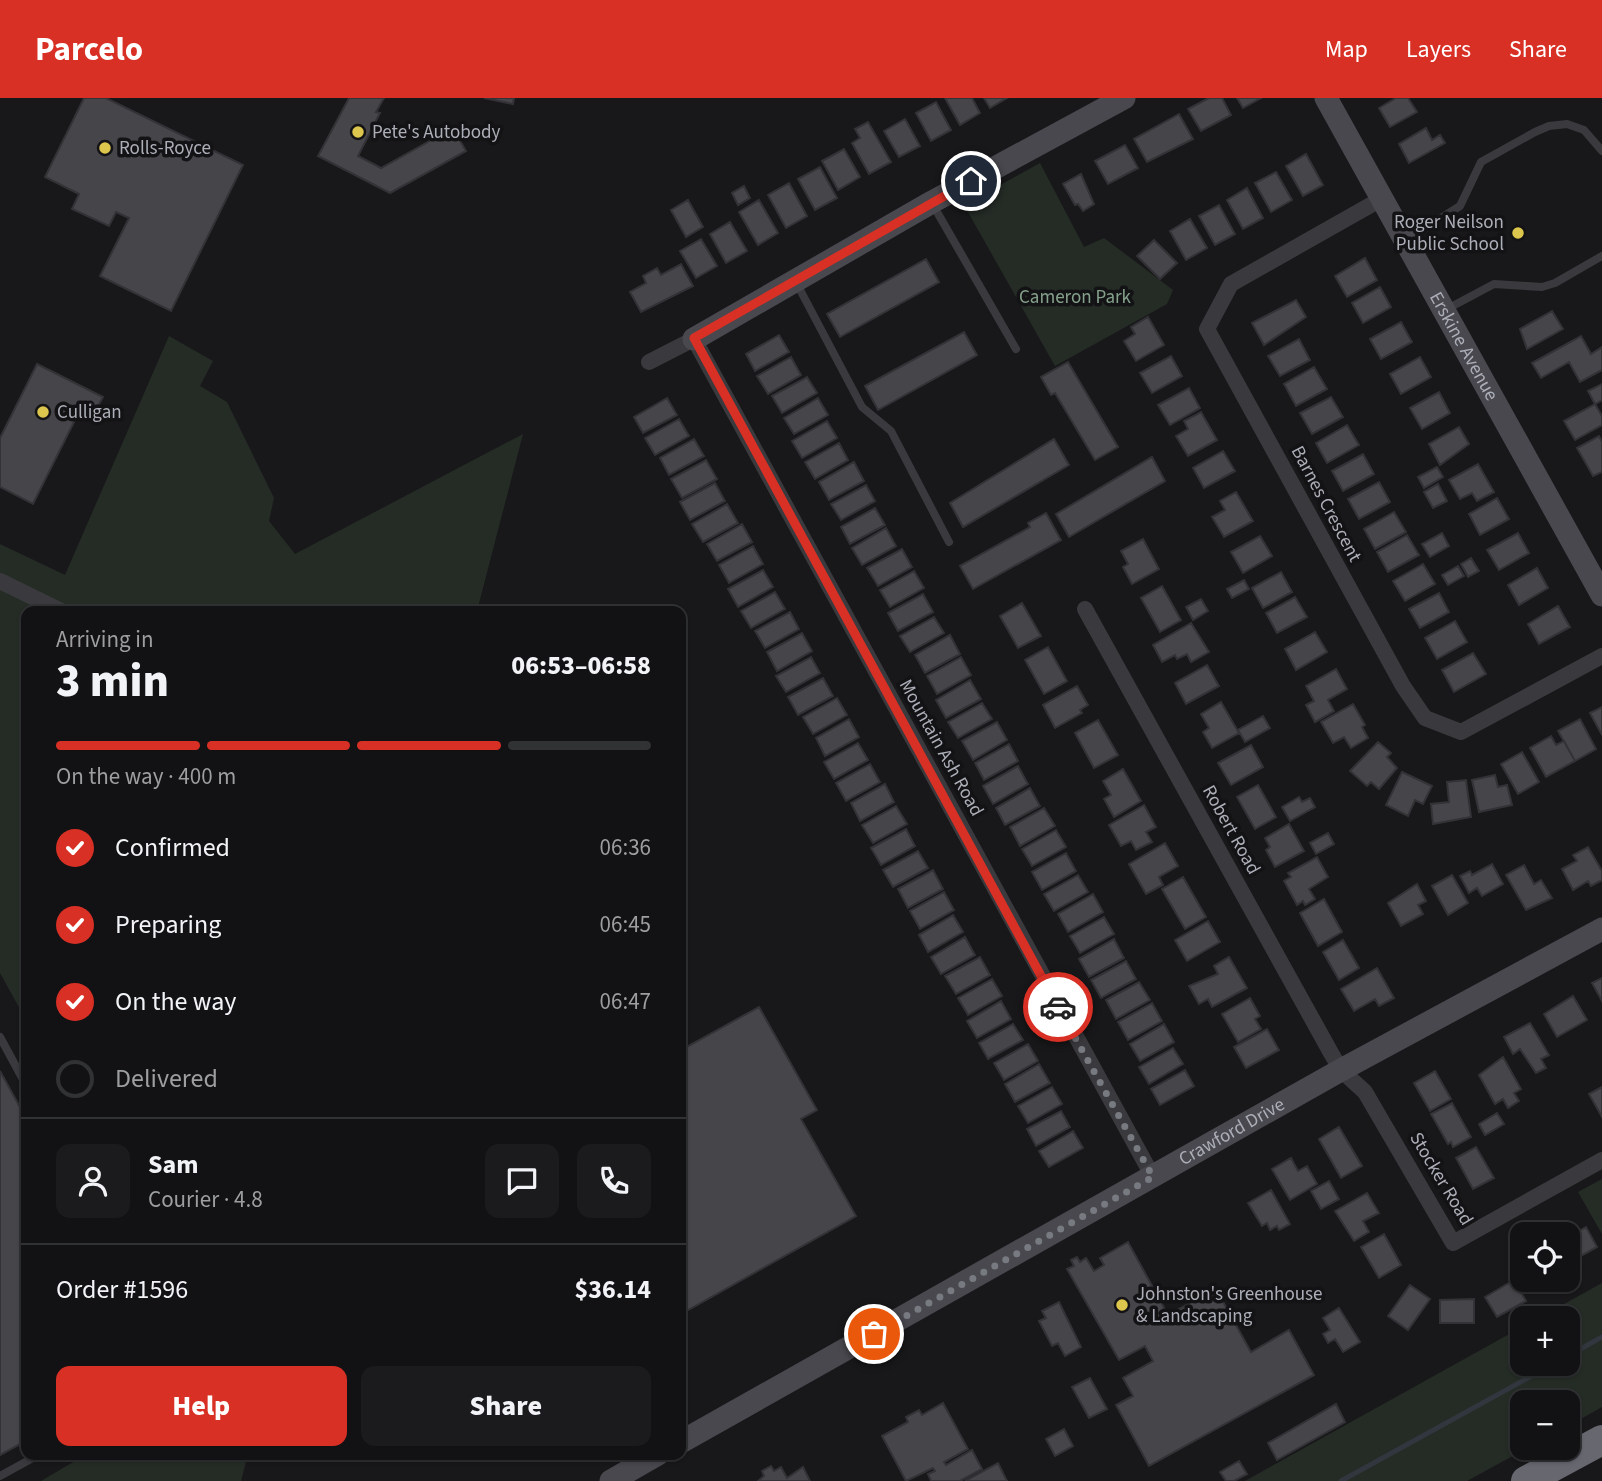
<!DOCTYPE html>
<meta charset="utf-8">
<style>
body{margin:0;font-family:"Source Sans 3",sans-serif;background:#1b1b1d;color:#f1f3f6;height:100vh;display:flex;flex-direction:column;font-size:26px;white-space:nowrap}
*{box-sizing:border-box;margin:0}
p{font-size:23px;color:#9c9ea0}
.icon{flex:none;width:38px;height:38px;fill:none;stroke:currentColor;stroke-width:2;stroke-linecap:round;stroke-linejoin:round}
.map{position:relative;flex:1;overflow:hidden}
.side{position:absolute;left:21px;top:508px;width:665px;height:854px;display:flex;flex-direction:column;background:#121214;border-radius:14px;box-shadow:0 2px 5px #0004,0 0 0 2px #313234}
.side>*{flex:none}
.controls{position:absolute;left:1510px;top:1124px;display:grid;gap:14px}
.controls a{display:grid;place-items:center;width:70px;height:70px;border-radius:14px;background:#121214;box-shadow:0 2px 5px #0004,0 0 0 2px #313234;font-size:35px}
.pin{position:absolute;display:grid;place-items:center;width:60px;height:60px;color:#fff;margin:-30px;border:4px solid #fff;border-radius:50%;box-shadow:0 2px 7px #0007}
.courier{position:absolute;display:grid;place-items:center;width:70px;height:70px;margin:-35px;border:5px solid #d93025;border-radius:50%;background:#fff;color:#222;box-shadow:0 2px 9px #0007}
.headline em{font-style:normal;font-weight:800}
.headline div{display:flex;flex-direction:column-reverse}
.headline{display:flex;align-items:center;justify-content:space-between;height:119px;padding:0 35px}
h1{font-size:46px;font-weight:800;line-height:52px}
.bar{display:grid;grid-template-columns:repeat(4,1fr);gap:10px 7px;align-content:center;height:84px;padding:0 35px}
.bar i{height:9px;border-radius:5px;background:#313234}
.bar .current{background:#d93025}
.bar p{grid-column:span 4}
.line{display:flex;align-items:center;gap:18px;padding:0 35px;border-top:2px solid #313234}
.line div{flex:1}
.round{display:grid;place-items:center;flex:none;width:74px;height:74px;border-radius:14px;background:#1b1b1d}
ol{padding:0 35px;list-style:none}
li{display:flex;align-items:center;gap:21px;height:77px}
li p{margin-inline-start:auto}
li .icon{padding:7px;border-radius:50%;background:#d93025;color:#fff;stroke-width:4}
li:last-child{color:#9c9ea0}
li i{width:38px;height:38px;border:4px solid #313234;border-radius:50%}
.cta{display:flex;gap:14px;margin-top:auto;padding:14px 35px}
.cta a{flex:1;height:80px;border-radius:14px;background:#d93025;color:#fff;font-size:28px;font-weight:800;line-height:80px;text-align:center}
.cta a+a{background:#1b1b1d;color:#f1f3f6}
header{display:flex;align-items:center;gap:42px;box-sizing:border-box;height:98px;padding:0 35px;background:#d93025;color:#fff}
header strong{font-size:33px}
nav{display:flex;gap:38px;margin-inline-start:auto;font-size:24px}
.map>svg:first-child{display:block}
.green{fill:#252c26}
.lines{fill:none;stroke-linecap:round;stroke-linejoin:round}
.stream{stroke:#32363e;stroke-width:5}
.building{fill:#46454a;stroke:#333236;stroke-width:2}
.lane{stroke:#3a3a3e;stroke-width:8}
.street{stroke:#3a3a3e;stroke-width:16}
.secondary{stroke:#48484e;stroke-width:23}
.highway{stroke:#66676f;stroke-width:30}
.done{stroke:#787a81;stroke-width:7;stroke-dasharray:0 12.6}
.route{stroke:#d93025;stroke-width:9}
.poi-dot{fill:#ddc64d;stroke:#131315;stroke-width:2.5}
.labels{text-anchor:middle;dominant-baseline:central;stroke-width:7;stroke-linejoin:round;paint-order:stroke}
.poi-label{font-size:19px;fill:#acaeb8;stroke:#131315;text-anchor:start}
.park-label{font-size:19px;fill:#85a18c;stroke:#131315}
.street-label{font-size:19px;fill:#acaeb8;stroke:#131315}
</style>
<header>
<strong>Parcelo</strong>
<nav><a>Map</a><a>Layers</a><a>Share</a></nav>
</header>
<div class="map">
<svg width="1602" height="1383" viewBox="0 0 1602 1383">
<rect width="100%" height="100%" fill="#18181a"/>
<path class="green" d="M1040 65 1084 149 1104 140 1173 192 1167 206 1055 268 964 107Z
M169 238 213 263 200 288 227 304 274 400 269 423 295 456 523 336 477 513H26V922L0 875V446L65 477Z
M1602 1081V1136L1578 1094Z
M1602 1185V1309L1568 1328V1304H1522V1349H1529L1467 1383H1245L1522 1229V1265H1568V1220H1539Z
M87 1356H248L241 1383H41Z"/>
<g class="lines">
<path class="stream" d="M1568 1258 1602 1239
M1341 1383 1555 1265"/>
</g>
<path class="building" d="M84 0H106L243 67 171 213 100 178 129 120 116 114 109 128 72 111 79 96 45 79Z
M349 0H384L376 14 380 15 358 58 381 70 453 30 466 53 390 95 318 58Z
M484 0H514L513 6Z
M945 0H972L980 15 960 27Z
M984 0H1007L990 10Z
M1209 0H1222L1231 17 1201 33 1188 11Z
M1237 0H1261L1243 10Z
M1396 0H1408L1417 14 1390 29 1379 10Z
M936 4 951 32 931 43 916 15Z
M1179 16 1193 41 1147 64 1134 41Z
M905 21 920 48 899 59 884 33Z
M868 24 891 64 869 76 852 45 860 40 855 31Z
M1426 30 1432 42 1440 37 1445 45 1409 65 1399 46Z
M1125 47 1138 70 1108 86 1095 63Z
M844 51 860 79 838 92 822 63Z
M1306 56 1323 87 1303 98 1286 68Z
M820 69 837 100 815 112 798 81Z
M1276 74 1292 102 1271 114 1255 85Z
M1081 76 1094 106 1083 113 1078 106 1075 107 1063 86Z
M789 85 807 118 786 130 768 97Z
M744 88 750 100 738 107 732 95Z
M1247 90 1263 120 1243 131 1227 102Z
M688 102 703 129 686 139 671 112Z
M759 102 778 135 758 147 739 114Z
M1219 107 1235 136 1215 147 1199 118Z
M1190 121 1207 150 1186 162 1170 133Z
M730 124 747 153 726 165 710 136Z
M701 141 717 168 696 180 680 153Z
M1154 142 1177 165 1160 181 1137 158Z
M1365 160 1377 182 1347 199 1335 178Z
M926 161 939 184 840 239 827 216Z
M681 166 693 188 641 214 630 194 646 185 643 178 657 170 661 177Z
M1380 189 1391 209 1363 225 1352 205Z
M1296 202 1306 219 1264 247 1252 225Z
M1552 213 1563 231 1527 251 1520 231Z
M1148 219 1164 247 1136 263 1124 243 1135 236 1131 229Z
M1401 224 1412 244 1381 261 1370 241Z
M964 234 977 257 878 312 865 288Z
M779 237 789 254 755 273 746 256Z
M1581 238 1591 256 1602 249V272L1580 284 1569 264 1541 280 1532 265Z
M1299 241 1310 262 1280 278 1268 258Z
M1171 258 1182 278 1152 295 1140 275Z
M791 259 801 277 768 296 757 278Z
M1420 259 1431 279 1401 296 1390 276Z
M1068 264 1118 349 1095 362 1055 295 1051 297 1041 279Z
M37 266 103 299 94 316 81 310 33 406 0 389V340Z
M1314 269 1327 291 1296 308 1284 286Z
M807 279 817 295 782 315 772 298Z
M1602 286V302L1595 306 1588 293Z
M1189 290 1200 310 1170 327 1158 307Z
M1439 294 1450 315 1422 331 1410 310Z
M1331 299 1343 319 1312 336 1300 315Z
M667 300 677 317 643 335 634 319Z
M818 300 828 317 794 336 784 320Z
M1595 306 1602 318V327L1575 342 1564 323Z
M1201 314 1217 342 1188 358 1176 338 1188 331 1184 323Z
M679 321 689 338 655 357 645 340Z
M827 323 837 340 802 360 792 343Z
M1347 327 1359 347 1327 365 1316 345Z
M1459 329 1469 346 1440 367 1429 346Z
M1599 338 1602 344V374L1593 378 1577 350Z
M694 341 704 358 669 377 660 360Z
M1054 341 1069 367 963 429 950 405Z
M839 345 848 362 815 381 805 364Z
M1223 353 1235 373 1204 390 1193 370Z
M1363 356 1374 376 1343 393 1332 373Z
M1152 359 1165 383 1069 439 1056 416Z
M706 362 717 381 682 400 671 381Z
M854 364 864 383 829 402 819 384Z
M1478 366 1494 394 1477 403 1472 395 1460 401 1449 382Z
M1437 369 1443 379 1424 390 1418 379Z
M1379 384 1390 404 1359 421 1348 401Z
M715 385 725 403 690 422 680 404Z
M1438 386 1447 403 1433 410 1424 394Z
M866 387 875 403 841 422 831 406Z
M1236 394 1253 423 1224 439 1212 419 1225 412 1220 403Z
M1497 400 1509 421 1480 437 1469 416Z
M727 406 738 425 703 444 692 426Z
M875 410 885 427 850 446 841 429Z
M1394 414 1406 434 1375 451 1364 431Z
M1046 415 1061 442 973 491 960 468 1030 429 1028 425Z
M742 426 752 444 717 463 707 446Z
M886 430 896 448 862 467 852 450Z
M1442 435 1449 448 1430 459 1422 446Z
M1518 435 1529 455 1499 472 1487 452Z
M1407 437 1419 457 1388 474 1377 454Z
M1260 438 1272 458 1243 475 1231 454Z
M1143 441 1159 471 1132 486 1123 469 1128 466 1121 453Z
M753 448 763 466 729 485 719 467Z
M902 451 912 469 878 488 867 470Z
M1471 460 1479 473 1468 479 1461 466Z
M1423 466 1435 486 1405 503 1393 483Z
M1458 468 1464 478 1448 487 1442 477Z
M1537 470 1548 490 1519 507 1508 487Z
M763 472 773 489 738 509 728 491Z
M914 473 924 490 890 509 880 492Z
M1281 474 1292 494 1263 510 1252 490Z
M1244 482 1249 491 1232 500 1227 491Z
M1162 488 1181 522 1160 534 1141 500Z
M775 494 785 511 751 530 741 513Z
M1439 495 1449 514 1420 530 1409 511Z
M923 496 933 514 898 533 888 515Z
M1295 499 1307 519 1277 535 1266 515Z
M1201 501 1208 513 1193 522 1186 509Z
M1022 505 1041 538 1018 550 1000 518Z
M1558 508 1570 529 1539 546 1528 526Z
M790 514 799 531 765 550 755 533Z
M934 519 944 535 910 554 900 538Z
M1455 523 1467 544 1437 561 1425 540Z
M1191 525 1209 554 1191 564 1187 556 1177 561 1175 557 1162 564 1153 547Z
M1315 534 1327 554 1296 572 1285 551Z
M802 535 812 553 777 573 767 554Z
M950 537 960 556 925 575 915 557Z
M1048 549 1067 583 1044 596 1025 562Z
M1473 555 1486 576 1454 594 1442 572Z
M811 559 820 575 786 594 776 578Z
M961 559 971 577 937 596 927 578Z
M1207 567 1219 588 1186 606 1175 585Z
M1336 571 1347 591 1328 602 1334 613 1315 624 1306 607 1314 603 1306 588Z
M823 580 833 598 798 617 788 599Z
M970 582 981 601 946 620 936 602Z
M1077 588 1088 607 1080 612 1082 615 1055 630 1043 607Z
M837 600 847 617 813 636 803 619Z
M1221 604 1239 635 1212 650 1203 634 1209 630 1201 616Z
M982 605 992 621 958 640 948 624Z
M1353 606 1365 627 1362 629 1368 640 1351 650 1344 639 1333 645 1321 624Z
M1602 609V637L1590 615Z
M1263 618 1270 630 1245 644 1238 632Z
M849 621 859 639 825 658 816 640Z
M1580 621 1596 651 1575 663 1558 633Z
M1098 622 1118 657 1094 670 1075 635Z
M997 624 1007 642 973 662 962 643Z
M1551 638 1556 647 1564 643 1575 663 1546 679 1530 650Z
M1378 644 1391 655 1387 659 1397 670 1379 691 1371 684 1367 688 1350 673Z
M858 645 868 662 834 681 824 664Z
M1009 646 1018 663 984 682 975 665Z
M1251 647 1263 669 1231 687 1218 665Z
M1522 654 1539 684 1518 696 1501 666Z
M870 666 880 684 846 703 836 685Z
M1018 668 1028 686 993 706 983 688Z
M1123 671 1141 703 1114 719 1104 701 1111 697 1103 683Z
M1402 674 1432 688 1423 706 1415 702 1408 718 1386 707Z
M1495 677 1498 689 1507 687 1512 707 1479 714 1472 682Z
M1466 682 1471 719 1433 726 1431 706 1449 704 1447 684Z
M885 686 894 704 860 723 851 705Z
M1258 687 1276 719 1255 731 1237 699Z
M1030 690 1040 708 1005 727 996 710Z
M1299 699 1302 704 1310 700 1315 709 1290 723 1282 709Z
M1144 707 1156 729 1146 734 1152 744 1136 752 1131 743 1121 748 1109 727Z
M896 708 907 726 873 745 862 727Z
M1044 710 1055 728 1020 748 1010 729Z
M1289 726 1304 753 1275 769 1266 752 1270 749 1265 740Z
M906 731 915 748 881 767 871 750Z
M1056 732 1066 749 1032 768 1022 751Z
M1328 735 1334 746 1316 756 1310 745Z
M1165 745 1178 768 1159 779 1163 787 1146 796 1129 766Z
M1588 749 1602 773V782L1591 788 1588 783 1573 792 1562 771 1577 763 1573 757Z
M918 753 928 770 893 789 883 772Z
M1066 755 1076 773 1042 792 1032 774Z
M1317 759 1328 779 1309 791 1315 801 1305 807 1303 803 1297 807 1284 783 1291 779 1288 775Z
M1492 766 1503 786 1482 798 1477 790 1469 795 1460 778 1470 773 1472 777Z
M1524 767 1534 786 1541 782 1552 800 1526 812 1506 777Z
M933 772 943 791 908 810 898 791Z
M1078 777 1088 794 1054 813 1044 796Z
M1452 777 1468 805 1448 817 1432 788Z
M1183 779 1206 819 1185 831 1162 791Z
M1417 786 1426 803 1418 807 1423 816 1401 828 1388 805Z
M944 794 954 812 920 831 910 813Z
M1093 796 1103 814 1068 834 1058 816Z
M1324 801 1342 834 1318 848 1300 815Z
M953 817 963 834 928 854 919 837Z
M1104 819 1114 836 1080 855 1070 838Z
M1208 823 1220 844 1187 863 1175 842Z
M965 839 975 857 941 876 931 859Z
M1114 841 1124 860 1089 879 1079 861Z
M1343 842 1359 870 1339 882 1323 854Z
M980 859 990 877 956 896 945 878Z
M1229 859 1247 890 1212 909 1208 901 1199 906 1189 888 1218 876 1214 868Z
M1126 863 1136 881 1101 900 1091 882Z
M1377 870 1394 900 1379 908 1375 901 1354 913 1341 891Z
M1602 880V903L1592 885Z
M992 881 1002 898 968 917 958 900Z
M1139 884 1150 902 1116 921 1106 902Z
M1573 898 1587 922 1557 939 1544 916Z
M1250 900 1260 918 1255 921 1261 931 1238 944 1222 916Z
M1001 903 1011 921 977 940 967 923Z
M1152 905 1162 923 1128 942 1118 924Z
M759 909 817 1012 801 1021 856 1118 681 1216V952Z
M1530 925 1549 957 1541 961 1546 970 1536 975 1520 951 1513 956 1504 939Z
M1013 926 1023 942 988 961 979 945Z
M1164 926 1174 944 1140 963 1130 946Z
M1267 931 1279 952 1246 970 1234 949Z
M1028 946 1038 963 1004 982 994 965Z
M1173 950 1183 966 1149 986 1139 969Z
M1503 959 1521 991 1514 995 1519 1003 1508 1010 1503 1001 1495 1006 1479 977Z
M1039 966 1050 985 1015 1004 1005 986Z
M1185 972 1194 988 1160 1007 1151 991Z
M0 973 26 1020V1343L0 1357Z
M1435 973 1451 1001 1430 1013 1414 985Z
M1052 989 1062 1006 1028 1025 1018 1008Z
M1602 989V1019L1589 996Z
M1452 1005 1471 1039 1453 1049 1451 1044 1448 1046 1431 1016Z
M1061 1013 1070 1029 1036 1048 1027 1031Z
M1497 1015 1504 1026 1485 1037 1479 1026Z
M1339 1029 1362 1068 1341 1080 1319 1041Z
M1073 1033 1083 1050 1049 1069 1039 1053Z
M1476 1049 1494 1080 1473 1091 1456 1060Z
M1291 1060 1298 1073 1307 1068 1317 1086 1290 1102 1272 1071Z
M1329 1083 1339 1101 1321 1111 1311 1093Z
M1271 1092 1290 1126 1279 1132 1277 1128 1270 1132 1267 1125 1262 1128 1248 1105Z
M1367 1095 1379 1115 1363 1123 1369 1134 1354 1143 1335 1113Z
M1586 1129 1597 1149 1568 1165V1139Z
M1384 1136 1401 1167 1379 1180 1361 1149Z
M1128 1144 1168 1217 1216 1191 1251 1254 1289 1232 1314 1277 1149 1368 1116 1307 1133 1298 1123 1280 1153 1263 1145 1248 1119 1262 1067 1171 1074 1168 1071 1162 1077 1159 1080 1164 1086 1160 1094 1173 1104 1167 1100 1160Z
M1514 1182 1526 1203 1497 1219 1485 1199Z
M1410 1187 1430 1201 1408 1232 1388 1218Z
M1474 1201V1225H1440V1202Z
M1059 1204 1081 1249 1065 1258 1058 1245 1052 1248 1039 1223 1046 1220 1042 1213Z
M1339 1210 1360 1244 1343 1254 1335 1241 1328 1245 1323 1236 1330 1232 1323 1220Z
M1090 1280 1107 1311 1089 1320 1072 1289Z
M943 1305 968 1351 944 1364 946 1367 972 1352 982 1371 960 1383H931L928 1376 935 1373 933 1370 906 1383 882 1338 908 1324 906 1319 919 1312 922 1317Z
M1336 1306 1345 1324 1277 1362 1268 1345Z
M1064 1331 1073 1348 1055 1358 1046 1341Z
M1239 1363 1247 1376 1234 1383H1226L1220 1374Z
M998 1365 1007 1383H965Z
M771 1368 774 1373 781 1369 787 1380 803 1369 810 1383H758L764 1378 762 1373Z"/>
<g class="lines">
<path class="lane" d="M933 107 1016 251
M1408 141 1460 108 1481 64 1535 34 1549 28 1567 26 1584 32 1602 53
M797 186 862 309 891 333 949 444
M1447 211 1494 186 1542 189 1555 185 1602 158
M0 939 26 987
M0 1378 40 1356"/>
<path class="street" d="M1383 100 1231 186 1207 231 1403 588 1425 620 1461 634 1602 558
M649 264 694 241 1153 1079
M0 483 61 513
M1085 511 1331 955 1341 972 1365 994 1453 1145 1602 1062"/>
<g class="secondary">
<path id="s1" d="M1326 0 1602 497"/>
<path d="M694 241 932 104 1124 0"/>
<path id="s2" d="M681 1344 1341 972 1602 831"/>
<path d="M611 1383 658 1356"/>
</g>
<path class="highway" d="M1526 1383 1602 1342"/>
</g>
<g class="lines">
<path class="done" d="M874 1236 1153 1079 1058 909"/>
<path class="route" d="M971 83 694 240 1058 909"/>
</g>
<g class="poi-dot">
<circle cx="358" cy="34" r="7"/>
<circle cx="105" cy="50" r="7"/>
<circle cx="1518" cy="135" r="7"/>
<circle cx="43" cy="314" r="7"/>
<circle cx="1122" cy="1207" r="7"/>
</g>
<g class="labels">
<g class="poi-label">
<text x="372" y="34">Pete's Autobody</text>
<text x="119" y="50">Rolls-Royce</text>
<text x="1504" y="124" text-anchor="end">Roger Neilson<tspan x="1504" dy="22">Public School</tspan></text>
<text x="57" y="314">Culligan</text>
<text x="1136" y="1196">Johnston's Greenhouse<tspan x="1136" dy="22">&amp; Landscaping</tspan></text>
</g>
<g class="park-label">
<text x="1075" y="199">Cameron Park</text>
</g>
<g class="street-label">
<text stroke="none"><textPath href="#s1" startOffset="284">Erskine Avenue</textPath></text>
<text transform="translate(1326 406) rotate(62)">Barnes Crescent</text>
<text transform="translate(941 650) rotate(61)">Mountain Ash Road</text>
<text transform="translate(1231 732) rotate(61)">Robert Road</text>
<text stroke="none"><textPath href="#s2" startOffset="632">Crawford Drive</textPath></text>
<text transform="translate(1441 1081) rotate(59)">Stocker Road</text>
</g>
</g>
</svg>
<div class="controls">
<a><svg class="icon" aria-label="locate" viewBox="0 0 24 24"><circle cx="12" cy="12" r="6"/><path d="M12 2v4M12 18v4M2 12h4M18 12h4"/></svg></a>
<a>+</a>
<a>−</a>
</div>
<div class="pin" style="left:874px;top:1236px;background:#ea580c"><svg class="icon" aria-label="bag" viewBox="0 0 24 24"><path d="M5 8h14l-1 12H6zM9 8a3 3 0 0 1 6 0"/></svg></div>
<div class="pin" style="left:971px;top:83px;background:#1f2937"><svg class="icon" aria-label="home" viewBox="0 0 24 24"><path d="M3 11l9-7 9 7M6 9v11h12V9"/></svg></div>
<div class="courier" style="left:1058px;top:909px"><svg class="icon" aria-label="car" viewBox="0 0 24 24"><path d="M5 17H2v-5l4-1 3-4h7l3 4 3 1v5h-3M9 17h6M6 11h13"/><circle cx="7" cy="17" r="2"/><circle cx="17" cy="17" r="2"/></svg></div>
<section class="side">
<div class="headline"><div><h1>3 min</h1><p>Arriving in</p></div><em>06:53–06:58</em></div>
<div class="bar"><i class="current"></i><i class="current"></i><i class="current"></i><i></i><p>On the way · 400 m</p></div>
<ol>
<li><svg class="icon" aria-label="check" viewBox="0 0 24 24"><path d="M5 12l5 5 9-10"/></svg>Confirmed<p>06:36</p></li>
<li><svg class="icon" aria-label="check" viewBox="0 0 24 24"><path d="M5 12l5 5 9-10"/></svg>Preparing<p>06:45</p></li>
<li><svg class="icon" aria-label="check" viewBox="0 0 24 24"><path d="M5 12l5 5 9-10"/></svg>On the way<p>06:47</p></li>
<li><i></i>Delivered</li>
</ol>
<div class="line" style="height:126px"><a class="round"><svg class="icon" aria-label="person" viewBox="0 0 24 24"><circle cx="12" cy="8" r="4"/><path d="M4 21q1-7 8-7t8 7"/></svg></a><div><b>Sam</b><p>Courier · 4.8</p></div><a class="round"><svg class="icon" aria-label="chat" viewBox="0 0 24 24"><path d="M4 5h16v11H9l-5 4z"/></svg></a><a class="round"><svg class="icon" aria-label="phone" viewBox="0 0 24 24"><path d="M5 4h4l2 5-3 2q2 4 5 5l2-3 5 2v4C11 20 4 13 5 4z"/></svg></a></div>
<div class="line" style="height:91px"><div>Order #1596</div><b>$36.14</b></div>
<div class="cta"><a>Help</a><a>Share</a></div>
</section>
</div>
